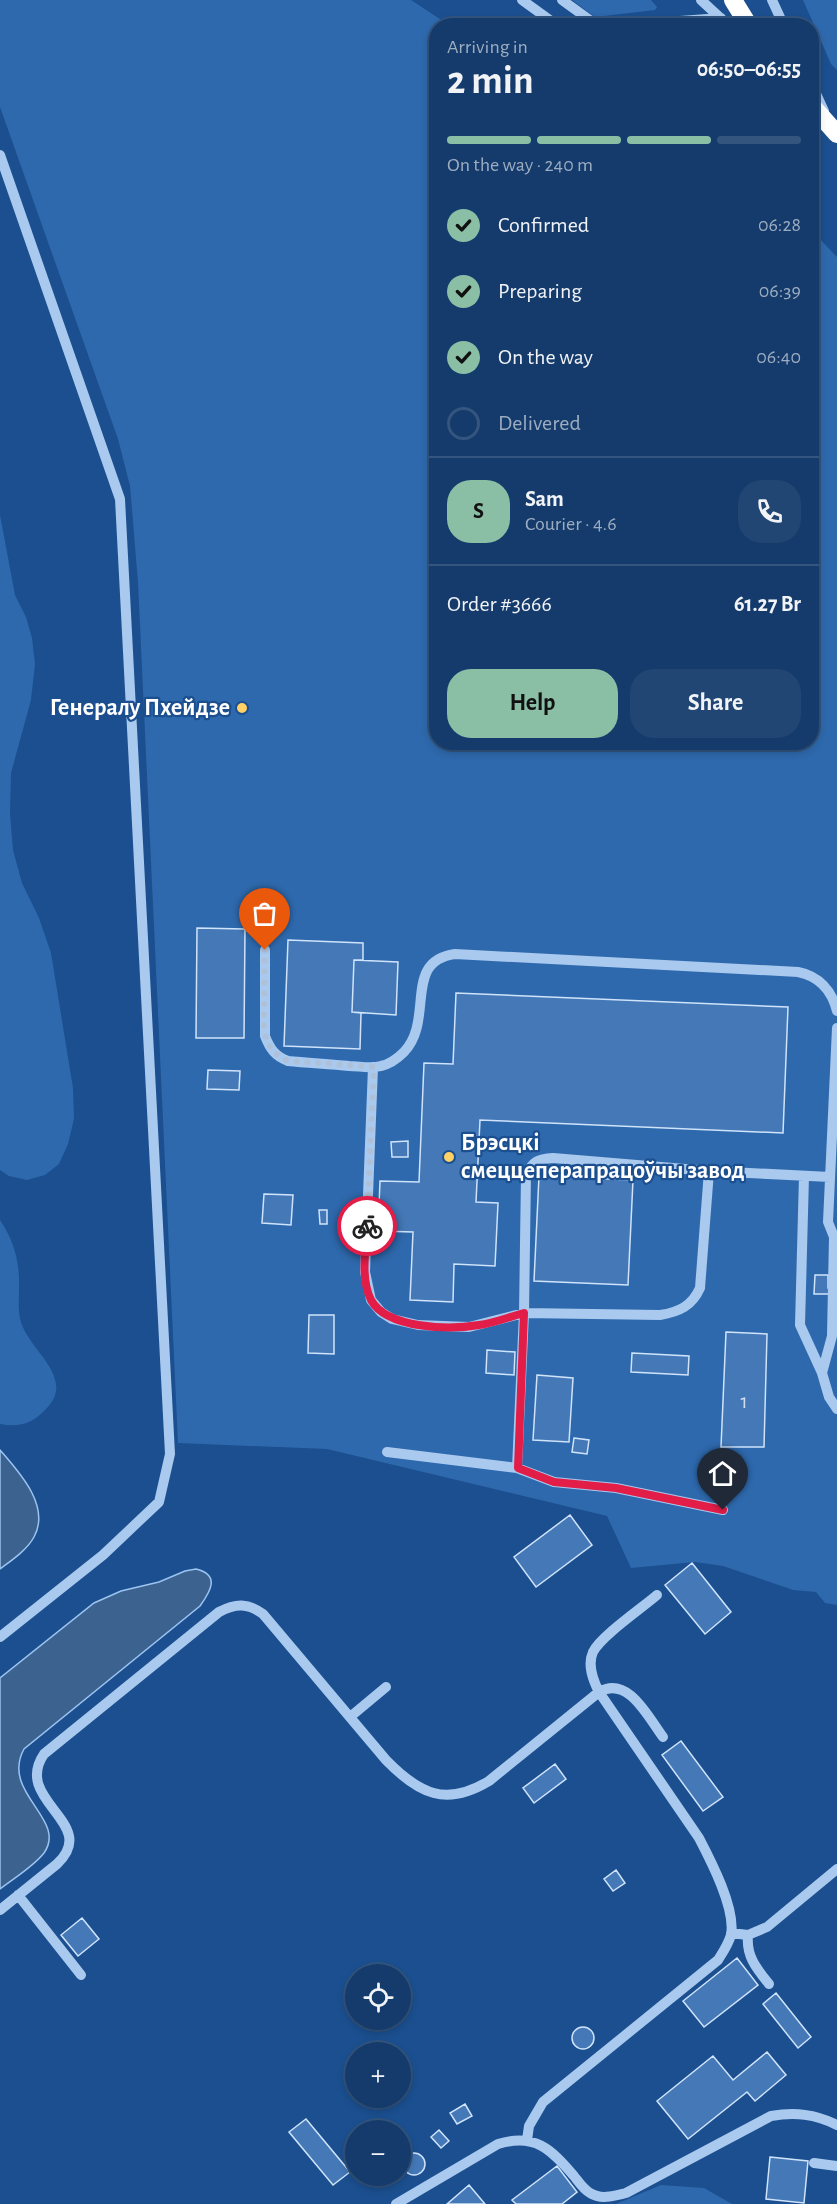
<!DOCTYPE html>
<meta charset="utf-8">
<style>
body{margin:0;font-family:"Alegreya Sans",sans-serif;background:#214673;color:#f1f3f6;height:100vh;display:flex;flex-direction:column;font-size:22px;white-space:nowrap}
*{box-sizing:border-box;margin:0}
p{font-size:20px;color:#9dadc1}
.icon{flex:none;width:33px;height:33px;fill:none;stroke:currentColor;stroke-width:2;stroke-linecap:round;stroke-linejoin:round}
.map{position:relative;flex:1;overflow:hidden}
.sheet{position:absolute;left:429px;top:18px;width:390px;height:732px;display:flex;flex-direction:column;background:#143b6b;border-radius:24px;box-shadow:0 3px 9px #0003,0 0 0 2px #33557e}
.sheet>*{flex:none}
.fabs{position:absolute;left:345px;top:1964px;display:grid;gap:12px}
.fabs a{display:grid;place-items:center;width:66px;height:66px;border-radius:50%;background:#143b6b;box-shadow:0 3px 9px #0003,0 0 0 2px #33557e;font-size:30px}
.pin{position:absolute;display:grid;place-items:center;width:51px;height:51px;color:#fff;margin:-62px -26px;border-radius:50% 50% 50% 0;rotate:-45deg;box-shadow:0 0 6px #0007}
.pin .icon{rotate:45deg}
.courier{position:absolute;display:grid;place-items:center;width:60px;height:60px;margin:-30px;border:4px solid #e11d48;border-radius:50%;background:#fff;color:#222;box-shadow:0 2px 8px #0007}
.headline em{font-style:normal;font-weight:700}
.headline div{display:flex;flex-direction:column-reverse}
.headline{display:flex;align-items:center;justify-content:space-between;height:102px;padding:0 18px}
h1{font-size:39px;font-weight:700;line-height:45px}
.bar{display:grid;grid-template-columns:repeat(4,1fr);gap:9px 6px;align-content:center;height:72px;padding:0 18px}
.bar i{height:8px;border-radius:4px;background:#33557e}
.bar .active{background:#8abfa5}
.bar p{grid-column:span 4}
.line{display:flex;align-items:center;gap:15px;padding:0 18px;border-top:2px solid #33557e}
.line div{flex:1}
.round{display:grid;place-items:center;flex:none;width:63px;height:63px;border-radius:24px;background:#214673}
ol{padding:0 18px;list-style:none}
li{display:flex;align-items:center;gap:18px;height:66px}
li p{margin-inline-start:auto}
li .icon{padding:6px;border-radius:50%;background:#8abfa5;color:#111;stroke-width:4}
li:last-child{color:#9dadc1}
li i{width:33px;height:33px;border:3px solid #33557e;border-radius:50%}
.action{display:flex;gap:12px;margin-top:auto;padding:12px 18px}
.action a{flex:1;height:69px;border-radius:24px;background:#8abfa5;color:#111;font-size:24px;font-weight:700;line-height:69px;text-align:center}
.action a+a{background:#214673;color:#f1f3f6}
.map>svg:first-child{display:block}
.green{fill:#2e69ad}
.water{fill:#3c6290;stroke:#9cc4f0;stroke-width:1.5}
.building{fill:#4478b7;stroke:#cfe3fa;stroke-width:1.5}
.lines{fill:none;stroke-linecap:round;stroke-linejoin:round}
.minor{stroke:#a9c9ee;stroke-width:10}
.highway{stroke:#fff;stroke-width:18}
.done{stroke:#afc1d8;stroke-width:6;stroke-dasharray:0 10.8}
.route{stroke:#e11d48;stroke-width:8}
.poi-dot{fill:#ffd166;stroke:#1b4f8f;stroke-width:2}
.labels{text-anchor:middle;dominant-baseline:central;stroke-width:4.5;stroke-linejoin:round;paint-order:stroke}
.number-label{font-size:21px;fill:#d0dded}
.poi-label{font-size:24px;font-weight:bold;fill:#fff;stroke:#1b4f8f;text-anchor:end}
</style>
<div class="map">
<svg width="837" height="2204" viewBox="0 0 837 2204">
<rect width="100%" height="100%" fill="#1b4f8f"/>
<path class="green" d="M0 0H411L449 25 436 26V742H812V231L837 257V1605L825 1603 816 1592 793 1590 723 1566 695 1562 631 1568 607 1516 327 1449 178 1443 138 582 130 486 118 439 0 107Z
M572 0H651L657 7 655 10 595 17Z
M803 0H837V70L831 64Z
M0 515 15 595 26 617 32 638 35 664 31 700 11 773 10 814 13 850 22 883 39 918 51 953 73 1088 74 1119 68 1144 59 1164 45 1175 27 1180 9 1176 0 1170Z
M0 1220C15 1242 20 1264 19 1290 19 1299 18 1309 20 1318 26 1351 82 1378 42 1413 29 1425 17 1427 0 1424Z
M661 2185 704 2188 732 2204H616Z"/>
<path class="water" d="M0 1450C19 1472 51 1506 34 1537 27 1550 12 1560 0 1569Z
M196 1569C221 1575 210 1592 200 1606L24 1749C0 1793 68 1819 44 1853 33 1867 14 1878 0 1889V1678L94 1603 121 1591 159 1582 185 1571Z"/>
<path class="building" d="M197 928 245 929 244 1038H196Z
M288 940 363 943V960H354L352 1012 361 1013 360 1049 284 1046Z
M354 960 398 962 396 1015 352 1012Z
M456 993 788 1007 783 1133 480 1120 476 1202 498 1203 495 1266 454 1264 453 1302 410 1300 413 1232 378 1231 380 1181 419 1182 424 1063 453 1064Z
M208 1070 240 1071 239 1090 207 1089Z
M408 1141V1157H392L391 1142Z
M539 1176 633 1180 628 1285 534 1281Z
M264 1194 293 1195 291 1225 262 1223Z
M319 1210H327V1224H320Z
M815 1275H828V1288H830V1294H814Z
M309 1315H334V1354L308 1353Z
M726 1332 767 1334 764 1447H721Z
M487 1350 515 1352 514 1375 486 1373Z
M632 1353 689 1356 688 1375 631 1372Z
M537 1375 573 1378 569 1442 533 1440Z
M574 1438 589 1440 587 1454 572 1452Z
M570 1515 592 1545 536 1587 514 1557Z
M692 1563 731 1612 705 1634 665 1585Z
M681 1741 723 1797 703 1811 662 1755Z
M555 1764 566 1779 534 1803 523 1788Z
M616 1870 625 1883 613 1891 604 1879Z
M82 1918 99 1939 78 1956 61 1935Z
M737 1958 758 1985 704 2027 683 2001Z
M776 1993 811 2037 798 2048 763 2004Z
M572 2038a11 11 0 1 1 22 0a11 11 0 1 1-22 0Z
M767 2052 786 2075 755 2101 747 2092 688 2139 657 2101 713 2056 733 2080Z
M465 2104 472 2116 457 2124 450 2113Z
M306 2119 350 2172 333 2185 289 2132Z
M439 2130 449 2141 441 2148 431 2137Z
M403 2164a11 11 0 1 1 22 0a11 11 0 1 1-22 0Z
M770 2157 808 2161 804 2203 766 2199Z
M557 2166 577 2192 562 2204H516L512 2200Z
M469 2185 485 2204H447Z"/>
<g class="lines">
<path class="minor" d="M522 0 558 26
M562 0 598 26
M701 0 729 26
M772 0 784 26
M612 26 721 18
M812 85 824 111
M0 155 120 499 170 1454 159 1502 103 1555 0 1637
M265 950V1036C270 1049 275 1056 288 1061 308 1063 329 1064 349 1066 359 1066 371 1069 381 1066 390 1064 398 1058 404 1052 435 1020 402 961 455 954L798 972C819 976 832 991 837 1011
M837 1028 828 1222 834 1237 832 1336 822 1373 829 1397 837 1409
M373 1067 365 1272 371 1300 381 1312 392 1319 418 1325 469 1327 524 1313 660 1315C679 1312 692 1306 700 1288L709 1171 830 1177
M709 1171 553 1158C538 1159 533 1161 526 1175L524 1313 517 1468 554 1482 616 1488 723 1510
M804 1176 800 1325 822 1373
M387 1452 517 1468
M350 1717 386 1687
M18 1895 81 1975
M0 1910 57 1864C101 1823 12 1801 44 1754L219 1612C236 1603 248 1603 263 1614L386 1760C419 1794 446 1807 489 1781L599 1692C628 1675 648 1717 663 1737
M731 1933 748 1935 767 1927 837 1869
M748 1935C746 1956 756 1968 769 1984
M527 2140 529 2126 543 2102 718 1960C723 1952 728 1945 731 1935 736 1909 711 1861 699 1838L599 1692C593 1680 587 1665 593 1652 601 1636 642 1608 657 1595
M814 2163 837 2166
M396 2204 498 2144C535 2133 551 2149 574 2176 578 2181 583 2189 590 2193 601 2200 614 2196 626 2193L771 2116C795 2112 815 2114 837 2125"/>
<path class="highway" d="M733 0 749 26
M812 106 837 134"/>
</g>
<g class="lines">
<path class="done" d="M265 950 264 1027C266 1044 272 1054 288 1061L374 1067 367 1226"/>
<path class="route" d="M367 1226C366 1249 360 1278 371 1300 387 1329 450 1330 479 1325 494 1323 509 1317 524 1313L518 1468 554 1482 616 1488 723 1510"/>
</g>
<g class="poi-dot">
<circle cx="242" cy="708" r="6"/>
<circle cx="449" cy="1157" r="6"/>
</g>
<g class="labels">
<g class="number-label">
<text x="744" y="1401">1</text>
</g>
<g class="poi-label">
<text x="230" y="708">Генералу Пхейдзе</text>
<text x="461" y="1143" text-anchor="start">Брэсцкі<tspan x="461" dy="28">смеццеперапрацоўчы завод</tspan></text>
</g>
</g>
</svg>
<div class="fabs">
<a><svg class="icon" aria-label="locate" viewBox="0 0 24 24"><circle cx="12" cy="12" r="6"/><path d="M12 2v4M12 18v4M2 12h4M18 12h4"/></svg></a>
<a>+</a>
<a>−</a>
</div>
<div class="pin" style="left:265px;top:950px;background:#ea580c"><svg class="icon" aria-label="bag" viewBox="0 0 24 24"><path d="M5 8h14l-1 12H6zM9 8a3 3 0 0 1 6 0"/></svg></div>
<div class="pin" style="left:723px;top:1510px;background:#1f2937"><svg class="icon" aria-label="home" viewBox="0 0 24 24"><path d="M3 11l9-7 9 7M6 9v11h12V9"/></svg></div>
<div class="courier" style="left:367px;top:1226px"><svg class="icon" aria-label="bike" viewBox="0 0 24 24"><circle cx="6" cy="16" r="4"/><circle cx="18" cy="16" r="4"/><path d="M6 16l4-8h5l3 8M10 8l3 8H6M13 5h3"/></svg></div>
<section class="sheet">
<div class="headline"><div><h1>2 min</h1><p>Arriving in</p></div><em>06:50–06:55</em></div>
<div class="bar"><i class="active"></i><i class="active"></i><i class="active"></i><i></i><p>On the way · 240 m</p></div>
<ol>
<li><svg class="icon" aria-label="check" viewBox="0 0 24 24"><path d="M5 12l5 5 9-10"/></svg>Confirmed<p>06:28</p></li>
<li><svg class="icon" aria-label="check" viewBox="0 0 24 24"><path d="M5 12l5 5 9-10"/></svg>Preparing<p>06:39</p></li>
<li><svg class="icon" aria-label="check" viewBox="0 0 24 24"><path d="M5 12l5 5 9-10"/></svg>On the way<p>06:40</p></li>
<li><i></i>Delivered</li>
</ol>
<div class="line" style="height:108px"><b class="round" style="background:#8abfa5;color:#111">S</b><div><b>Sam</b><p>Courier · 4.6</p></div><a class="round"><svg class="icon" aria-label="phone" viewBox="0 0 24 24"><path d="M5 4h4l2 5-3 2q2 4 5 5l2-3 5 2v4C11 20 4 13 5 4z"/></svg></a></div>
<div class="line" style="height:78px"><div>Order #3666</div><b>61.27 Br</b></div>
<div class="action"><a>Help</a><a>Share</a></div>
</section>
</div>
